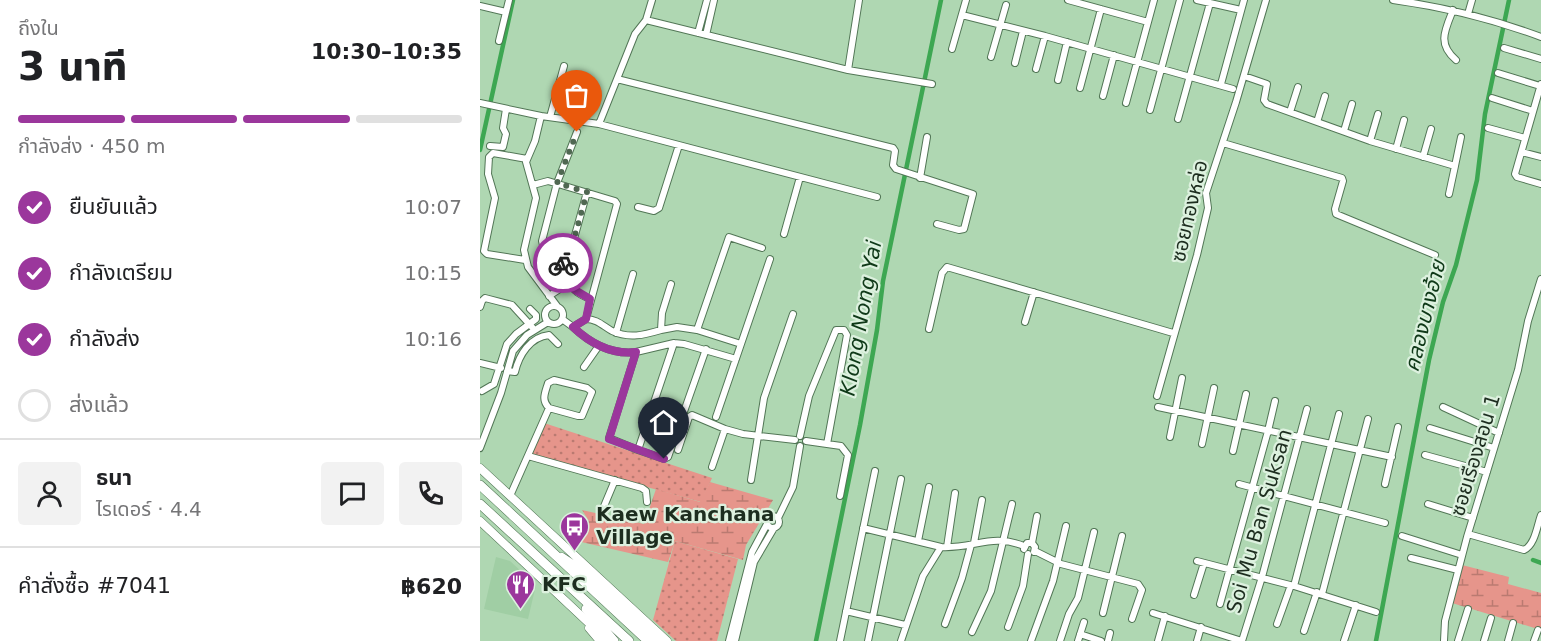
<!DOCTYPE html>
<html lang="th">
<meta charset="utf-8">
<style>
body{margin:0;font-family:"DejaVu Sans","Noto Sans Thai",sans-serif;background:#f2f2f2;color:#202124;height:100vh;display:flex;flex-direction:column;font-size:22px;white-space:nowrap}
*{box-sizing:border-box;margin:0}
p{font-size:20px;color:#757577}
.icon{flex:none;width:33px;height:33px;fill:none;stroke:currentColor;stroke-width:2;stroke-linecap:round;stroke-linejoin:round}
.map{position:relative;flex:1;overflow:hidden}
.sheet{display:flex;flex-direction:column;background:#fff;width:480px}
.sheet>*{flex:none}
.pin{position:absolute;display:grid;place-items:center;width:51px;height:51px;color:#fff;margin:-62px -26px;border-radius:50% 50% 50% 0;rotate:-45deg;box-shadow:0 0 6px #0007}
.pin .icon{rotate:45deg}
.courier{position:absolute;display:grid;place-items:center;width:60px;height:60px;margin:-30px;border:4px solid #9b379c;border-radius:50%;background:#fff;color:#222;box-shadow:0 2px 8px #0007}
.summary em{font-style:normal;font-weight:800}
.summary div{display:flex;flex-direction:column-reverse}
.summary{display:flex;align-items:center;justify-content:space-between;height:102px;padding:0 18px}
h1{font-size:39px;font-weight:800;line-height:45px}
.bar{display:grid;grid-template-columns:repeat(4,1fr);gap:9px 6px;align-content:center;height:72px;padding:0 18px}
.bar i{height:8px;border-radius:4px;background:#e0e0e0}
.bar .current{background:#9b379c}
.bar p{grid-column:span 4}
.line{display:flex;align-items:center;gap:15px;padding:0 18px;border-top:2px solid #e0e0e0}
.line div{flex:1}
.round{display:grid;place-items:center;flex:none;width:63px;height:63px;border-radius:6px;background:#f2f2f2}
ol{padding:0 18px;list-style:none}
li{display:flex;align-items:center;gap:18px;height:66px}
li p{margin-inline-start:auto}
li .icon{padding:6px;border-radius:50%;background:#9b379c;color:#fff;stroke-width:4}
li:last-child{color:#757577}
li i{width:33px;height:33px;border:3px solid #e0e0e0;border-radius:50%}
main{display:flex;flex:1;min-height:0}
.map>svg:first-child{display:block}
.built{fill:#a0cea4}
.green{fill:url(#green-dots)}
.wetland{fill:url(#wetland-marsh)}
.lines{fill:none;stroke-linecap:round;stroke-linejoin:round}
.canal{stroke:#3da752;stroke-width:4.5}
.minor-casing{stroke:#527656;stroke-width:8}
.major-casing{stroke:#527656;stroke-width:9}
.highway-casing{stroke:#527656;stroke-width:10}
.minor{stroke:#fff;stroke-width:6}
.major{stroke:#fff;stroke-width:8}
.highway{stroke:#fff;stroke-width:9}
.done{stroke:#506852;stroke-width:6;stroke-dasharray:0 10.8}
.route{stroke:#9b379c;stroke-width:8}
.labels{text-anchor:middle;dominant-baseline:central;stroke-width:4.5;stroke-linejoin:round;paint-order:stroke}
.street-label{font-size:20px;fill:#1d2d1f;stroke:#ddf1df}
.poi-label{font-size:20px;font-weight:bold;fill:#1d2d1f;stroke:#ddf1df;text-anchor:start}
.water-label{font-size:21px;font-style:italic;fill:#0f3918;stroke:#ddf1df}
</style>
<main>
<section class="sheet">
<div class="summary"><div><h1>3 นาที</h1><p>ถึงใน</p></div><em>10:30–10:35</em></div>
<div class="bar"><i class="current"></i><i class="current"></i><i class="current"></i><i></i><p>กำลังส่ง · 450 m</p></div>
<ol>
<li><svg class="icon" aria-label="check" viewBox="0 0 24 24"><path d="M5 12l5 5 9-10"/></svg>ยืนยันแล้ว<p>10:07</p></li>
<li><svg class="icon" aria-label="check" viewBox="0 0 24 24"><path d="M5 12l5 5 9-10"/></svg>กำลังเตรียม<p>10:15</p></li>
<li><svg class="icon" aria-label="check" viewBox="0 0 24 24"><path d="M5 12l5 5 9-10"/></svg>กำลังส่ง<p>10:16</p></li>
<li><i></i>ส่งแล้ว</li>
</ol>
<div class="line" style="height:108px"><a class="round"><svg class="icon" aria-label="person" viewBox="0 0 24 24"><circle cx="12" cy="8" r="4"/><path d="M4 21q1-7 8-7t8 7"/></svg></a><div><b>ธนา</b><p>ไรเดอร์ · 4.4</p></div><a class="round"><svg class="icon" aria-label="chat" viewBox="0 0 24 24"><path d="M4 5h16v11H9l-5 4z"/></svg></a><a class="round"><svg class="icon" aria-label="phone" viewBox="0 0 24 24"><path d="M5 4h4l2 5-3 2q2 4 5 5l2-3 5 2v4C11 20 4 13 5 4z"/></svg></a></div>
<div class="line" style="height:78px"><div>คำสั่งซื้อ #7041</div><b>฿620</b></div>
</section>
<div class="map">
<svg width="1061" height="641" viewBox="0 0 1061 641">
<defs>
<pattern id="green-dots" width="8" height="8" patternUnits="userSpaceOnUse" patternTransform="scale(1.5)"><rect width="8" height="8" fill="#e6958b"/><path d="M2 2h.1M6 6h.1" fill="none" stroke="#ba7a71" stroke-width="1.8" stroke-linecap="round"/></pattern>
<pattern id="wetland-marsh" width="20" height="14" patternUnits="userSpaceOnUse" patternTransform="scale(1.5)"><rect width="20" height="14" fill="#e6958b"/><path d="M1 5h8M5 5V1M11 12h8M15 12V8" fill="none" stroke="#ba7a71"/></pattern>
</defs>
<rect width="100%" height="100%" fill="#afd7b2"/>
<path class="built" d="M16 557 30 561 56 585 48 619 4 609Z"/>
<path class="green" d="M64 423 232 478 221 502 51 455Z
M195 541 258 559 237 641H196L173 620Z"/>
<path class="wetland" d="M230 482 293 500 266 545 263 560 195 541 188 562 84 538V535L98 534 109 521 102 510 164 524 176 489 220 502Z
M982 565 1029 577 1028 584 1061 593V630L972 603Z"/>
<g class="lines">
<path class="canal" d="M0 150 33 0
M1053 560 1061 563
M336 641 380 425 397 330 403 281 461 0
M896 641 949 360 963 302 976 265 997 180 1005 114 1029 0"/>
<defs>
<path id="minor" d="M588 0 668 22
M717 0 761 10
M913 0C964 7 1013 19 1061 37
M0 6 26 12
M973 10C965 30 957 44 976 60
M988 14 992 0
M482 15 565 36 753 89
M166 20 368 70 452 84
M218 33 227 0
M226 35 234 0
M19 41 29 0
M1024 48 1061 59
M472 49 486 0
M511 57 526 5
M535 63 543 31
M556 69 565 36
M368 70 379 0
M1018 73 1060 86
M764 76 787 84 784 100 787 104 890 141 975 166 981 137
M137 79 413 148 415 151 413 165 416 169 493 194 484 229 479 230 457 224
M578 80 587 42
M741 84 764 0
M1061 84 1035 174 1037 177 1061 184
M600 88 621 9
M623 96 634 55
M1012 98 1053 111
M0 103 61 116 119 124 397 197
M646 103 674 0
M670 110 700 0
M810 112 818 87
M61 116 55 141 46 162 56 198 44 250 48 267 77 306
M70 117 84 66
M698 119 730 3
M837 122 845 96
M119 124 155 34 166 20 172 0
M1008 128 1045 138
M864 131 872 104
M97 132 77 183 62 241C64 254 87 284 97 292 101 295 106 297 110 299
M890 141 898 114
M743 143 862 178 863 181 855 209 856 214 955 255
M10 146 23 147 26 134 23 128 26 109
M916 149 924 120
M1042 152 1061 157
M943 157 951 129
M440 178 447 137
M53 185 68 181 135 201 137 204 106 319 93 327 82 319
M969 194 975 166
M158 207 174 211 179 208 199 145
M304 234 320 177
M45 260 7 254 4 251 15 198 8 174 9 157 13 153 47 159
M78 268 90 253 107 192
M69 296 89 283
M65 315a9 9 0 1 1 18 0a9 9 0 1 1-18 0Z
M0 307 2 301 5 298 32 305 52 327
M106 319C117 319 123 326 132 331 149 339 164 335 181 330L182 313 191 284
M545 322 554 292
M93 327C111 344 131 355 156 352L129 438 158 450 194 343 204 344 256 359
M449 329 462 273 467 267 693 333
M181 330 197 327 217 330 249 237 282 248
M217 330 261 344 290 259
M136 333 153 274
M156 352 194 343
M0 363 21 368
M104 367 118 347
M27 371 35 372C39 355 50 337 69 335L78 344
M2 391 14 384 27 344 36 334 56 319V315L50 309
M677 396 717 255 728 208 726 193 756 102 786 0
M678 407 912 457
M963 407 1019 433
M236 417 261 344
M950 428 1014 448
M320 436 329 396 356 330H364L367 335 347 444 326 441
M690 437 702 378
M998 443 1003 426
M347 444 361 446 368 455 360 496
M722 444 734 388
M0 448 21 393 33 351 47 335 68 322
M158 450 184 459 188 457 226 349
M198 450 209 417 212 415 245 429 263 434 315 440
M753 451 766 394
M945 455 1007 472
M48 456 162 488 166 491 167 502
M232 467 245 429
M271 480 284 398 313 314
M759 484 905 523
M905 484 918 427
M30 496 69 408 98 416H102L112 392 107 388 74 380 68 383C65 393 61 400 69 408
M948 504 993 518
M122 511 135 480
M287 522a6 6 0 1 1 12 0a6 6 0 1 1-12 0Z
M298 518 313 487 320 446
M383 528 461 547
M988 534 1044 550C1055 545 1057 526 1061 515
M922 536 982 555
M438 541 449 487
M494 543 502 500
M467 547 475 493
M544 549 547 543H552
M555 551 581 564 658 584 662 590 652 619
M554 552 555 547 552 543 557 516
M931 558 978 570
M717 561 814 586 896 612
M814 586 859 414
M842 594 888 419
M714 595 724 563
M740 604 788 431 795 401
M366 611 425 625
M623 613 642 536
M673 613 762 641
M465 624 482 578 491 545
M797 624 811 585
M528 627 543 586 548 554
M824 631 837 592
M492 632 511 591 532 504
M600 634 621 641
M249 641 272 552 287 524
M255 641 274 562 294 528
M360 641 395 471
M388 641 421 479
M421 641 443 576 461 547C493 549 512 533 544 546
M551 641 573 581 586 526
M580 641 589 614 598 598 614 532
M598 641 604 622
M628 641 630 633
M678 641 685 616
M717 641 721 627
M762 641 782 577 827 409
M864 641 876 605
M964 641 965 621 987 537 1038 370 1048 321 1061 279
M978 641 988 609
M1004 641 1011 618
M1028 641 1033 623
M1054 641 1058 630"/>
<path id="major" d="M0 468 187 641
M0 521 128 641
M82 557 100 569 177 641
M109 628 120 641"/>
<path id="highway" d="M0 485 168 641
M0 504 149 641
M106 609 134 641"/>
</defs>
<use href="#minor" class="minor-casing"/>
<use href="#major" class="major-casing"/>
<use href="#highway" class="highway-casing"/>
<use href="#minor" class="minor"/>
<use href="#major" class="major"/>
<use href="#highway" class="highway"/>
</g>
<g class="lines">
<path class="done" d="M83 263 90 253 107 192 77 183 97 132"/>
<path class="route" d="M83 263 78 268 95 290 110 299 106 319 93 327C111 344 131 355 156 352L129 439 184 459"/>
</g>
<defs>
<symbol id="bus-pin" viewBox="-11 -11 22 30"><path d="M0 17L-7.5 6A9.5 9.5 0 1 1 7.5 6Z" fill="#9b379c" stroke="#ddf1df"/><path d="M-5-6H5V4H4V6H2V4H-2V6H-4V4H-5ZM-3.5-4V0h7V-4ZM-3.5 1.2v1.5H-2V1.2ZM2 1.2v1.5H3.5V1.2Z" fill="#fff"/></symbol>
<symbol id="restaurant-pin" viewBox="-11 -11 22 30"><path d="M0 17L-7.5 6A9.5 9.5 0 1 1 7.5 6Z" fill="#9b379c" stroke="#ddf1df"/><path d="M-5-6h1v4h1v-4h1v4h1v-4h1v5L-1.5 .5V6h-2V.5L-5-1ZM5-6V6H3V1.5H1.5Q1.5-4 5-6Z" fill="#fff"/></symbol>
</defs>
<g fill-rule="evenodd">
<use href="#bus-pin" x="78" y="510" width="33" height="45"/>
<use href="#restaurant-pin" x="24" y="568" width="33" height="45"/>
</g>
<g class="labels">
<g class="street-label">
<text transform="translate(709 211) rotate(-77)">ซอยทองหล่อ</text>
<text transform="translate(995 455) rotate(-73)">ซอยเรืองสอน 1</text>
<text transform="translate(779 521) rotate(-74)">Soi Mu Ban Suksan</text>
</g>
<g class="poi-label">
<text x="116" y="514">Kaew Kanchana<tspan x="116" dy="23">Village</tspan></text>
<text x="62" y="584">KFC</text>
</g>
<g class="water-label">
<text transform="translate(945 316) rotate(-76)">คลองบางอ้าย</text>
<text transform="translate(381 318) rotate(-80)">Klong Nong Yai</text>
</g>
</g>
</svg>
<div class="pin" style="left:97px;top:132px;background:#ea580c"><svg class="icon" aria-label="bag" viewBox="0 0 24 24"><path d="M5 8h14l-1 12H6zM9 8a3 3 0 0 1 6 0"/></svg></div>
<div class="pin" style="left:184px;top:459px;background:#1f2937"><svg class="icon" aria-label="home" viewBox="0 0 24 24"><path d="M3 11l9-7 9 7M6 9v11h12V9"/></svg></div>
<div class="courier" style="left:83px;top:263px"><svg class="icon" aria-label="bike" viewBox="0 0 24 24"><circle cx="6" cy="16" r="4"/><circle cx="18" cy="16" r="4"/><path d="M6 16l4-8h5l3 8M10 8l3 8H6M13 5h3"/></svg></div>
</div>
</main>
